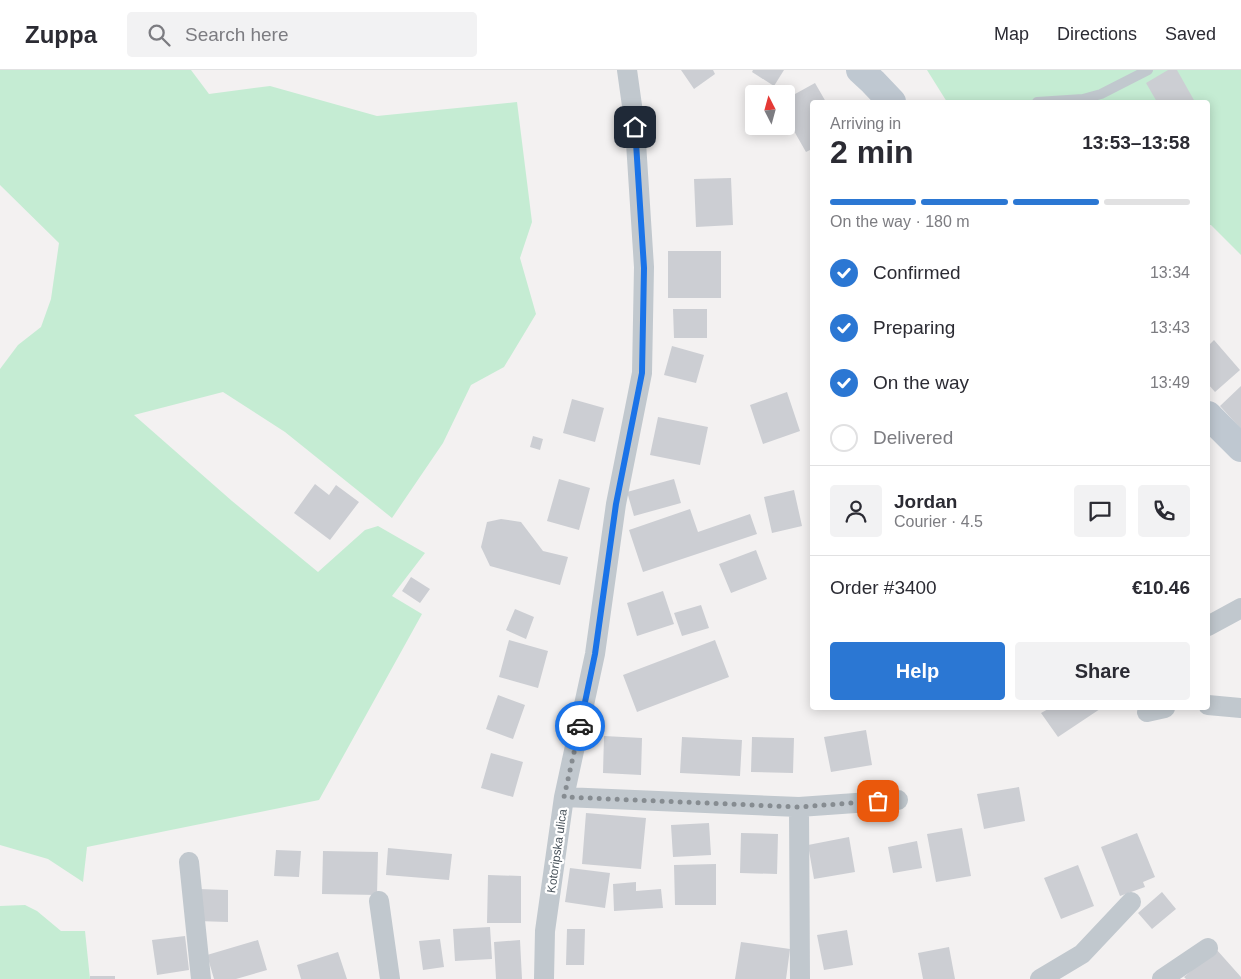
<!DOCTYPE html>
<meta charset="utf-8">
<style>
body{margin:0;font-family:Arial,sans-serif;background:#f2f2f3;color:#2b2b33;height:100vh;display:flex;flex-direction:column;font-size:19px;white-space:nowrap}
*{box-sizing:border-box;margin:0}
p{font-size:16px;color:#7c7c81}
.icon{flex:none;width:28px;height:28px;fill:none;stroke:currentColor;stroke-width:2;stroke-linecap:round;stroke-linejoin:round}
.map{position:relative;flex:1;overflow:hidden}
.side{position:absolute;left:810px;top:30px;width:400px;height:610px;display:flex;flex-direction:column;background:#fff;border-radius:5px;box-shadow:0 2px 12px #0003}
.side>*{flex:none}
.needle{width:32px;rotate:354deg}
.controls{position:absolute;left:745px;top:15px;display:grid;gap:10px}
.controls a{display:grid;place-items:center;width:50px;height:50px;border-radius:5px;background:#fff;box-shadow:0 2px 12px #0003;font-size:25px}
.pin{position:absolute;display:grid;place-items:center;width:42px;height:42px;color:#fff;margin:-21px;border-radius:10px;box-shadow:0 2px 8px #0006}
.courier{position:absolute;display:grid;place-items:center;width:50px;height:50px;margin:-25px;border:4px solid #1a73e8;border-radius:50%;background:#fff;color:#222;box-shadow:0 1px 6px #0007}
.summary em{font-style:normal;font-weight:700}
.summary div{display:flex;flex-direction:column-reverse}
.summary{display:flex;align-items:center;justify-content:space-between;height:85px;padding:0 20px}
h1{font-size:32px;font-weight:700;line-height:38px}
.bar{display:grid;grid-template-columns:repeat(4,1fr);gap:8px 5px;align-content:center;height:60px;padding:0 20px}
.bar i{height:6px;border-radius:4px;background:#e1e1e2}
.bar .current{background:#2b77d3}
.bar p{grid-column:span 4}
.line{display:flex;align-items:center;gap:12px;padding:0 20px;border-top:1px solid #e1e1e2}
.line div{flex:1}
.round{display:grid;place-items:center;flex:none;width:52px;height:52px;border-radius:5px;background:#f2f2f3}
ol{padding:0 20px;list-style:none}
li{display:flex;align-items:center;gap:15px;height:55px}
li p{margin-inline-start:auto}
li .icon{padding:5px;border-radius:50%;background:#2b77d3;color:#fff;stroke-width:4}
li:last-child{color:#7c7c81}
li i{width:28px;height:28px;border:2px solid #e1e1e2;border-radius:50%}
.action{display:flex;gap:10px;margin-top:auto;padding:10px 20px}
.action a{flex:1;height:58px;border-radius:5px;background:#2b77d3;color:#fff;font-size:20px;font-weight:700;line-height:58px;text-align:center}
.action a+a{background:#f2f2f3;color:#2b2b33}
header{display:flex;align-items:center;gap:30px;box-sizing:border-box;height:70px;padding:0 25px;background:#fff;border-bottom:1px solid #e1e1e2}
header strong{font-size:24px}
nav{display:flex;gap:28px;margin-inline-start:auto;font-size:18px}
.search{width:350px;height:45px;background:#f2f2f3;display:flex;align-items:center;gap:12px;box-sizing:border-box;padding:0 18px;border-radius:5px;color:#7c7c81;font-size:19px}
.map>svg:first-child{display:block}
.green{fill:#c5ecd3}
.building{fill:#ccced3}
.lines{fill:none;stroke-linecap:round;stroke-linejoin:round}
.lane{stroke:#c1c8ce;stroke-width:10}
.street{stroke:#c1c8ce;stroke-width:20}
.secondary{stroke:#bfc8d1;stroke-width:28}
.done{stroke:#868c91;stroke-width:5;stroke-dasharray:0 9}
.route{stroke:#1a73e8;stroke-width:6}
.labels{text-anchor:middle;dominant-baseline:central;stroke-width:4.5;stroke-linejoin:round;paint-order:stroke}
.street-label{font-size:12px;fill:#4b555d;stroke:#fff}
</style>
<header>
<strong>Zuppa</strong>
<div class="search"><svg class="icon" aria-label="search" viewBox="0 0 24 24"><circle cx="10" cy="10" r="6"/><path d="M15 15l6 6"/></svg>Search here</div>
<nav><a>Map</a><a>Directions</a><a>Saved</a></nav>
</header>
<div class="map">
<svg width="1241" height="909" viewBox="0 0 1241 909">
<rect width="100%" height="100%" fill="#f3f1f1"/>
<path class="green" d="M0 0H191L209 24 270 16 377 46 517 32 532 152 520 188 536 244 504 297 471 315 443 373 392 448 285 362 223 322 134 345 232 431 318 502 365 460 378 456 425 483 392 526 422 544 319 730 87 777 83 812 48 789 0 775V299L18 275 41 257 51 229 59 173 0 115Z
M927 0H1241V185L1211 155H1208V32H947Z
M25 835 37 841 61 861H85L90 909H0V836Z"/>
<path class="building" d="M681 0H713L715 4 694 19Z
M753 0H784L774 16 752 2Z
M1168 0H1177L1195 32H1157L1146 13Z
M815 13 826 32H812V79L806 82 786 47V29Z
M731 108 733 155 696 157 694 109Z
M668 181H721V228H668Z
M673 239H707V268H674Z
M1214 270 1240 300 1215 322 1208 314V276Z
M672 276 704 285 696 313 664 305Z
M1241 316V359L1220 336Z
M787 322 800 361 763 374 750 335Z
M572 329 604 338 595 372 563 363Z
M658 347 708 357 700 395 650 385Z
M533 366 543 369 540 380 530 377Z
M559 409 590 418 579 460 547 451Z
M674 409 681 433 634 446 627 422Z
M315 414 329 425 336 415 359 432 330 470 294 443Z
M794 420 802 456 772 463 764 427Z
M690 439 698 462 750 444 757 464 643 502 629 460Z
M501 449 521 452 543 481 568 487 560 515 490 496 481 477 487 452Z
M756 480 767 509 731 523 719 494Z
M411 507 430 519 420 533 402 521Z
M663 521 674 554 637 566 627 533Z
M701 535 709 558 682 566 674 543Z
M515 539 534 547 526 569 506 560Z
M509 570 548 581 538 618 499 607Z
M715 570 729 607 637 642 623 605Z
M498 625 525 635 513 669 486 659Z
M1050 638H1099L1100 639 1058 667 1041 643Z
M866 660 872 695 831 702 824 667Z
M604 666 642 668 641 705 603 703Z
M682 667 742 670 740 706 680 703Z
M752 667 794 668 793 703 751 702Z
M491 683 523 692 513 727 481 718Z
M1019 717 1025 751 984 759 977 724Z
M586 743 646 748 641 799 582 794Z
M709 753 711 785 673 787 671 755Z
M962 758 971 806 936 812 927 764Z
M741 763 778 764 777 804 740 803Z
M1137 763 1155 807 1143 812 1145 817 1120 826 1101 777Z
M849 767 855 802 814 809 808 775Z
M917 771 922 798 893 803 888 777Z
M388 778 452 784 449 810 386 805Z
M276 780 301 781 299 807 274 806Z
M323 781 378 782 377 825 322 824Z
M716 794V835H675L674 795Z
M1078 795 1094 836 1061 849 1044 808Z
M570 798 610 803 605 838 565 832Z
M488 805 521 806V853H487Z
M636 812V821L661 819 663 838 614 841 613 814Z
M198 819 228 820V852L197 851Z
M1162 822 1176 839 1152 859 1138 843Z
M490 857 492 889 455 891 453 859Z
M567 859H585L584 895H566Z
M847 860 853 895 824 900 817 865Z
M185 866 189 900 157 905 152 870Z
M440 869 444 897 423 900 419 871Z
M258 870 267 900 236 909H214L207 885Z
M520 870 522 909H496L494 872Z
M741 872 790 879 786 909H735Z
M949 877 955 909H923L918 883Z
M1216 879 1241 907V909H1186L1184 907Z
M338 882 347 909H301L297 895Z
M90 906H115V909H90Z"/>
<g class="lines">
<path class="lane" d="M1037 32 1083 29 1101 24 1148 0"/>
<path class="street" d="M1208 556 1241 538
M1208 635 1241 638
M1147 642 1165 638
M564 727 799 737 898 730
M799 737 800 909
M189 792 201 909
M379 831 390 909
M544 909 545 861 564 727 595 584 616 434 642 303 644 197 635 57 627 0
M1040 909 1082 884 1131 832
M1162 909 1208 878"/>
<path class="secondary" d="M860 0 873 12 892 32
M1208 345 1241 378"/>
</g>
<g class="lines">
<path class="done" d="M580 656 564 727 799 737 878 731"/>
<path class="route" d="M580 656 595 584 616 434 642 303 644 198 635 57"/>
</g>
<g class="labels">
<g class="street-label">
<text transform="translate(557 781) rotate(-82)">Kotoripska ulica</text>
</g>
</g>
</svg>
<div class="controls">
<a><svg class="needle" viewBox="-14 -14 28 28"><path d="M0-13l5 13h-10z" fill="#e53935"/><path d="M0 13l5-13h-10z" fill="#7c7c81"/></svg></a>
</div>
<div class="pin" style="left:878px;top:731px;background:#ea580c"><svg class="icon" aria-label="bag" viewBox="0 0 24 24"><path d="M5 8h14l-1 12H6zM9 8a3 3 0 0 1 6 0"/></svg></div>
<div class="pin" style="left:635px;top:57px;background:#1f2937"><svg class="icon" aria-label="home" viewBox="0 0 24 24"><path d="M3 11l9-7 9 7M6 9v11h12V9"/></svg></div>
<div class="courier" style="left:580px;top:656px"><svg class="icon" aria-label="car" viewBox="0 0 24 24"><path d="M5 17H2v-5l4-1 3-4h7l3 4 3 1v5h-3M9 17h6M6 11h13"/><circle cx="7" cy="17" r="2"/><circle cx="17" cy="17" r="2"/></svg></div>
<section class="side">
<div class="summary"><div><h1>2 min</h1><p>Arriving in</p></div><em>13:53–13:58</em></div>
<div class="bar"><i class="current"></i><i class="current"></i><i class="current"></i><i></i><p>On the way · 180 m</p></div>
<ol>
<li><svg class="icon" aria-label="check" viewBox="0 0 24 24"><path d="M5 12l5 5 9-10"/></svg>Confirmed<p>13:34</p></li>
<li><svg class="icon" aria-label="check" viewBox="0 0 24 24"><path d="M5 12l5 5 9-10"/></svg>Preparing<p>13:43</p></li>
<li><svg class="icon" aria-label="check" viewBox="0 0 24 24"><path d="M5 12l5 5 9-10"/></svg>On the way<p>13:49</p></li>
<li><i></i>Delivered</li>
</ol>
<div class="line" style="height:90px"><a class="round"><svg class="icon" aria-label="person" viewBox="0 0 24 24"><circle cx="12" cy="8" r="4"/><path d="M4 21q1-7 8-7t8 7"/></svg></a><div><b>Jordan</b><p>Courier · 4.5</p></div><a class="round"><svg class="icon" aria-label="chat" viewBox="0 0 24 24"><path d="M4 5h16v11H9l-5 4z"/></svg></a><a class="round"><svg class="icon" aria-label="phone" viewBox="0 0 24 24"><path d="M5 4h4l2 5-3 2q2 4 5 5l2-3 5 2v4C11 20 4 13 5 4z"/></svg></a></div>
<div class="line" style="height:65px"><div>Order #3400</div><b>€10.46</b></div>
<div class="action"><a>Help</a><a>Share</a></div>
</section>
</div>
